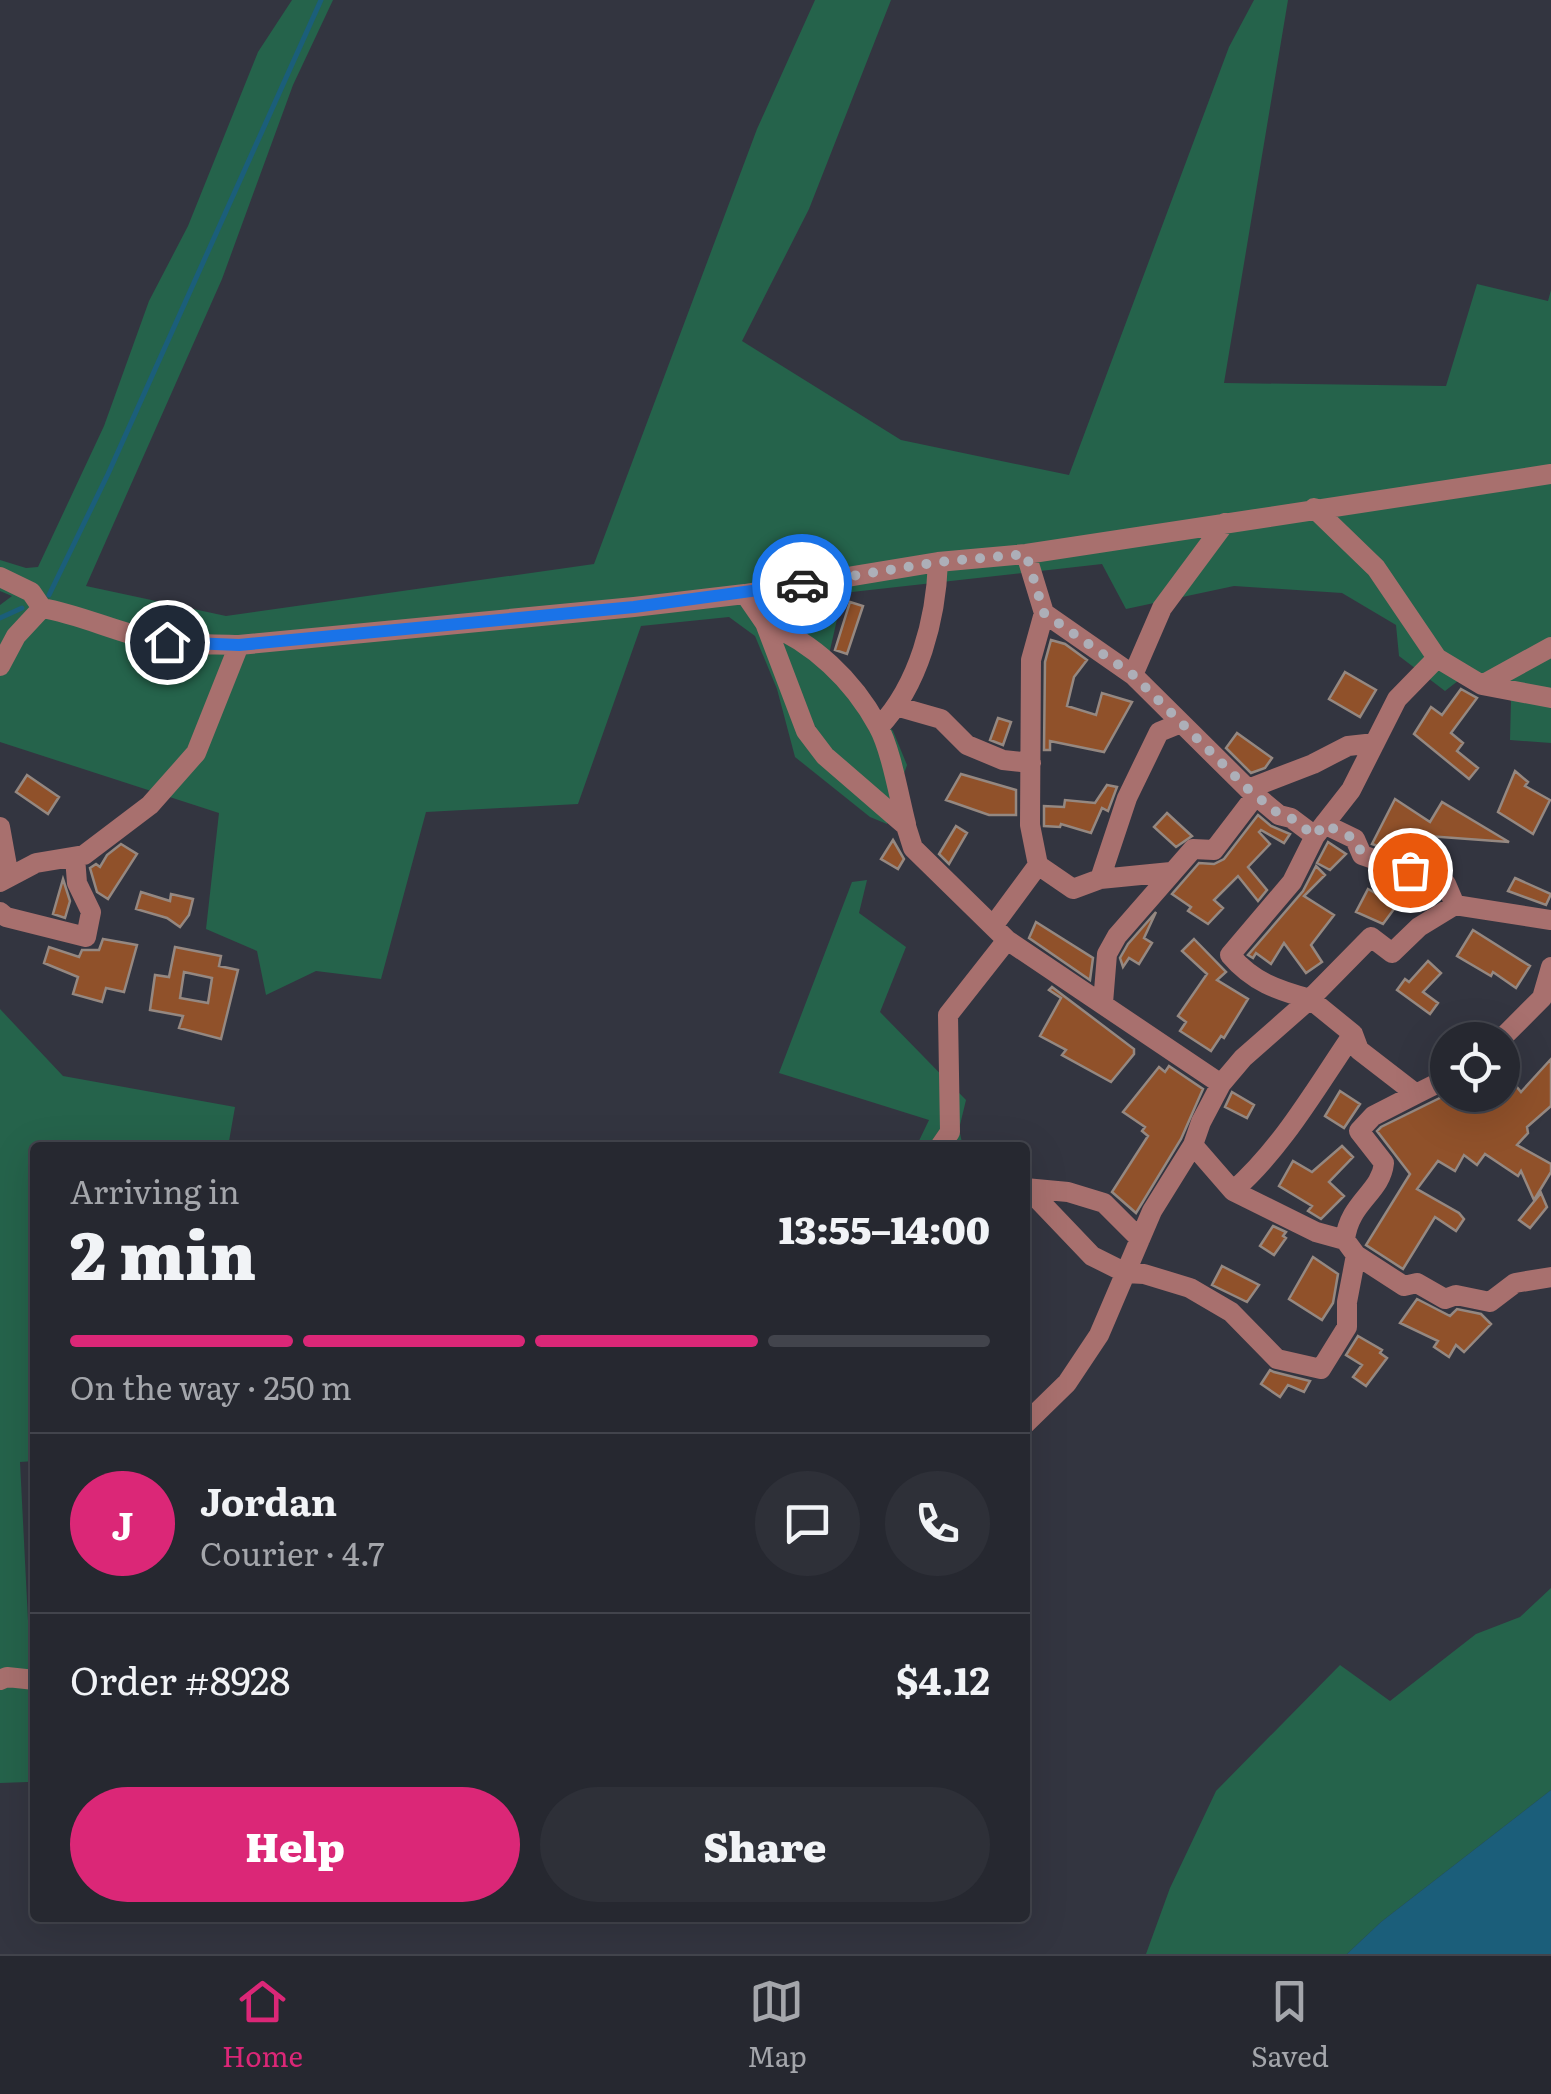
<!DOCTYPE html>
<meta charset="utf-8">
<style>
body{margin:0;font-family:Literata,serif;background:#2e3038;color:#f1f3f6;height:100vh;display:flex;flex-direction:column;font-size:38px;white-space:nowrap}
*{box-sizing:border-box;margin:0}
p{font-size:32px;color:#a4a6ab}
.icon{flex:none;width:55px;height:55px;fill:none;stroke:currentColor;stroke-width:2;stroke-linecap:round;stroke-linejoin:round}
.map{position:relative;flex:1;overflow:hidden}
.drawer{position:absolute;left:30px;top:1142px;width:1000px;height:780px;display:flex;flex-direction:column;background:#262830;border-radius:10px;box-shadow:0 10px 40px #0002,0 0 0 2px #42444c}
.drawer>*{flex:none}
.controls{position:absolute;left:1430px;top:1022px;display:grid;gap:20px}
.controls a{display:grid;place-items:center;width:90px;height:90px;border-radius:50%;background:#262830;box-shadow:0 10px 40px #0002,0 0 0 2px #42444c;font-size:50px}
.pin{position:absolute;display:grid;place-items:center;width:85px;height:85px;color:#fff;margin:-42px;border:5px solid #fff;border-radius:50%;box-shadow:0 2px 10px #0007}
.courier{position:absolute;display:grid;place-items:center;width:100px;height:100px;margin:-50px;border:8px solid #1a73e8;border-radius:50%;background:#fff;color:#222;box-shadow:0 2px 12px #0007}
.summary em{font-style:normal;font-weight:800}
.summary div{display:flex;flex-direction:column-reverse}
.summary{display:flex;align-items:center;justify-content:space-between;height:170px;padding:0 40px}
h1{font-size:65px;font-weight:800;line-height:75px}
.bar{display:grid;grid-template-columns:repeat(4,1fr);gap:15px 10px;align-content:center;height:120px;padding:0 40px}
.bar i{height:12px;border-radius:8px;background:#42444c}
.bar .on{background:#db2777}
.bar p{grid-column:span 4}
.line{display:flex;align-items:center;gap:25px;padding:0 40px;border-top:2px solid #42444c}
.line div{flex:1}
.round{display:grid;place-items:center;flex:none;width:105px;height:105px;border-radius:52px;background:#2e3038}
.button{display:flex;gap:20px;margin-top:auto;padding:20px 40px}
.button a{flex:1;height:115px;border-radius:60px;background:#db2777;color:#fff;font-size:40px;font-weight:800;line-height:115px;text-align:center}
.button a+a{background:#2e3038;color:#f1f3f6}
.tab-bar{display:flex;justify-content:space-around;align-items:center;height:140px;border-top:2px solid #42444c;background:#262830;font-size:28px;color:#a4a6ab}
.tab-bar a{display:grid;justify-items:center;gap:5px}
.tab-bar .on{color:#db2777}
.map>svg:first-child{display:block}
.green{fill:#25634b}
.water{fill:#1b5e7a}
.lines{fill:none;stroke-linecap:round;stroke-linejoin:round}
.stream{stroke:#1b5e7a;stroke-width:5}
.building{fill:#90512a;stroke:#958881;stroke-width:2.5;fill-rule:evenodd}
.minor{stroke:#a8706e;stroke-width:20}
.done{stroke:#adafb8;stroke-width:10;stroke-dasharray:0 18}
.route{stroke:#1a73e8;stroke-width:12}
</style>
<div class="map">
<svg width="1551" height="1954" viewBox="0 0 1551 1954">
<rect width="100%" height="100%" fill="#333540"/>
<path class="green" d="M292 0H333L293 85 222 279 86 586 226 616 594 564 757 129 815 0H891L809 209 742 341 901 440 1069 475 1229 47 1254 0H1288L1224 383 1446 386 1477 284 1548 301 1551 290V743L1510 740 1511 701 1472 670 1445 691 1399 656 1396 625 1342 593 1234 586 1126 609 1102 564 843 593 828 659 893 731 907 765 887 824 870 817 795 757 777 689 755 636 729 617 641 626 578 804 426 812 381 979 316 971 266 995 257 951 206 929 219 813 0 742V605L12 596 0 591V560L26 568 38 567 104 426 149 301 188 226 258 52Z
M867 880 859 913 906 947 880 1012 966 1100 959 1129 963 1147H916L929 1120 779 1073 852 882Z
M0 1009 63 1076 235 1107 228 1147 35 1148V1461L20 1462 31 1680 28 1782 0 1783Z
M1551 1588V1790L1381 1922 1347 1954H1146L1170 1888 1216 1791 1340 1665 1390 1701 1476 1634 1520 1617Z"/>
<path class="water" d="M1551 1790V1954H1347L1381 1922Z"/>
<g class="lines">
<path class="stream" d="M49 595 108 474 321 0
M0 618 22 608"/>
</g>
<path class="building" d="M850 602 863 606 847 654 835 650Z
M1051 640 1065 644 1087 660 1074 677 1067 706 1096 715 1102 693 1132 702 1104 752 1050 741V750H1044L1045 662Z
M1345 672 1376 690 1360 717 1329 699Z
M1461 689 1477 698 1451 733 1463 743 1457 751 1478 768 1469 779 1414 734 1431 707 1442 715Z
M998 718 1011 722 1003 745 990 740Z
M1237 733 1272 758 1265 768 1251 773 1226 748Z
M1515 771 1528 782 1525 786 1550 800 1533 834 1498 812Z
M961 774 1016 790V815H989L946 800Z
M27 775 59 797 48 814 16 792Z
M1107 785 1117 787 1108 811 1102 808 1091 833 1061 824 1060 827 1044 826V806L1064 807 1065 800 1095 803Z
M1395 799 1430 822 1442 802 1509 842 1414 835 1403 855 1372 844Z
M1167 813 1192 836 1176 847 1154 827Z
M1258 815 1271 826 1290 834 1284 843 1261 830 1259 832 1270 844 1248 867 1267 890 1258 901 1238 876 1214 900 1223 908 1208 924 1188 911 1191 907 1172 894 1199 863 1214 864 1224 859Z
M956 826 967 833 949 864 939 854Z
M893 840 904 859 898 869 881 859Z
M1328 842 1346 854 1330 870 1317 863Z
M121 844 137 854 108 899 97 892 90 868 96 864 100 867 107 855Z
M1316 866 1325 875 1304 896 1334 915 1311 945 1322 962 1306 973 1284 943 1271 964 1256 953 1253 958 1248 955 1303 891Z
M1515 878 1551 894 1546 905 1508 891Z
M63 879 70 901 65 918 53 914Z
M1415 888 1434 894 1437 899 1420 911 1406 901Z
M1368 889 1397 905 1383 924 1356 912Z
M141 892 170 901 171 894 193 899 189 915 180 927 167 918 136 909Z
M1156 912 1144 938 1152 943 1139 964 1129 958 1123 967 1120 958 1128 944Z
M1036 922 1093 958 1090 980 1029 938Z
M1473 930 1530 966 1516 988 1493 972 1491 976 1457 956Z
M103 939 137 945 124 992 106 988 102 1002 73 994 78 977 44 963 49 947 79 957 82 950H99Z
M1194 939 1226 972 1217 980 1248 999 1224 1038 1221 1036 1211 1051 1180 1031 1186 1022 1178 1016 1207 974 1182 951Z
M175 947 221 956 219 966 238 970 221 1039 179 1028 183 1016 150 1010 155 975 169 977ZM184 972 212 978 208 1003 180 998Z
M1428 961 1441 973 1423 992 1438 1003 1430 1014 1397 990 1405 979 1409 982Z
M1052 987 1134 1049V1054L1111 1082 1062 1055 1066 1050 1040 1036 1061 998 1049 990Z
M1551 1059V1106L1527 1127 1528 1133 1517 1145 1551 1164V1172L1534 1200 1521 1171 1518 1176 1485 1154 1477 1165 1464 1155 1455 1171 1438 1161 1417 1189 1459 1213 1464 1219 1456 1231 1435 1217 1403 1269 1366 1245 1410 1174 1377 1131 1381 1127 1448 1094 1502 1095V1069L1521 1092Z
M1169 1066 1203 1089 1181 1139 1136 1213 1112 1192 1148 1136 1142 1131 1145 1127 1123 1112 1159 1067 1165 1072Z
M1340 1091 1360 1104 1344 1128 1325 1116Z
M1232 1092 1254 1105 1247 1118 1225 1107Z
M1342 1146 1353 1157 1329 1182 1344 1196 1321 1219 1308 1211 1312 1206 1279 1186 1293 1161 1312 1172Z
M1541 1193 1547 1207 1530 1228 1519 1220Z
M1273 1226 1286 1232 1283 1236 1286 1238 1274 1255 1260 1246Z
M1313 1257 1338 1274 1333 1303 1322 1320 1289 1299Z
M1222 1266 1259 1285 1247 1302 1212 1285Z
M1417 1299 1450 1316 1457 1309 1481 1314 1491 1324 1464 1352 1456 1345 1449 1357 1434 1347 1438 1341 1400 1323Z
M1358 1336 1382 1350 1380 1353 1387 1358 1366 1386 1353 1377 1362 1365 1346 1355Z
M1270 1370 1274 1372 1310 1381 1304 1392 1288 1385 1280 1397 1261 1384Z"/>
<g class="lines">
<path class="minor" d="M1314 508 1376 568 1437 658 1482 685 1551 698
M1026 554 1044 613 1133 675 1248 789 1279 815 1291 818 1315 836
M0 577 31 592 42 608C84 615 123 636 166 642 190 645 215 644 239 645L634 607 745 594 938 562 1026 554 1551 474
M745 594 765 623 806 731 825 756 906 826 913 848 1007 940 948 1015 950 1132 939 1148
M765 623C813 642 853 680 878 726 891 749 899 797 906 824
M1437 658 1397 699 1351 790 1315 836 1292 882 1230 955C1253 982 1277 990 1310 999L1371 937 1392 953 1419 927 1455 905 1551 920
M0 666 16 636 42 608
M1133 675 1162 608 1225 523
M1482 685 1551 647
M899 707 941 719 967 745 1003 760 1031 763
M879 727C919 685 936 619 938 562
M1248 789 1313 764 1348 746 1375 743
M1324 824 1355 839 1362 855 1446 884 1455 905
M0 827 9 877
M1038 865 1073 889 1100 879 1127 798 1159 732 1181 723
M1100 879 1171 872
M0 882 36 863 84 855 150 805 196 753 239 645
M0 912 6 917 86 937 91 912 77 883 75 857
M993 926 1038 865 1030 825 1031 660 1044 613
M1007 940 1221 1084
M1103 1003 1107 954 1117 936 1193 849 1214 850 1256 795
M1500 1040 1542 998 1551 967
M1025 1188 1068 1192 1104 1203 1140 1239
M1028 1189 1092 1256 1126 1273 1144 1274 1190 1288 1231 1312 1277 1359 1321 1369 1347 1327V1302L1356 1255 1345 1240 1316 1232 1233 1191 1193 1145
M1233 1191C1283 1147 1316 1088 1353 1034
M1345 1240C1349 1202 1381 1193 1384 1163L1359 1131 1373 1116 1416 1094
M1356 1255 1404 1286 1417 1283 1445 1299 1456 1295 1490 1302 1515 1283 1551 1277
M1025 1424 1067 1383 1099 1335 1152 1211 1193 1145 1201 1122 1221 1084 1243 1058 1310 999 1353 1034 1359 1050 1416 1094 1448 1078
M0 1680 7 1677 35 1680"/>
</g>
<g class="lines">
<path class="done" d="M802 584 938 562 1026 554 1044 613 1133 675 1248 789 1280 815 1291 818 1315 836 1324 824 1355 839 1362 854 1410 870"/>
<path class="route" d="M167 642 239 645 634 607 802 584"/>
</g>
</svg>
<div class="controls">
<a><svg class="icon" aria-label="locate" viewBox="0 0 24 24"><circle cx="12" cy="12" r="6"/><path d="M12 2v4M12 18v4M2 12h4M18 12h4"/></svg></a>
</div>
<div class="pin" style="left:1410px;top:870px;background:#ea580c"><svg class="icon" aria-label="bag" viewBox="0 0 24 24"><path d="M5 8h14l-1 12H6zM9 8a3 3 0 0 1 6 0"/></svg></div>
<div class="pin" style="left:167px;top:642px;background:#1f2937"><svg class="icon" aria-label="home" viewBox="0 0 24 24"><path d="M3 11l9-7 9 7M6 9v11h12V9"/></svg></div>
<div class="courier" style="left:802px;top:584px"><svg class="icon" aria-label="car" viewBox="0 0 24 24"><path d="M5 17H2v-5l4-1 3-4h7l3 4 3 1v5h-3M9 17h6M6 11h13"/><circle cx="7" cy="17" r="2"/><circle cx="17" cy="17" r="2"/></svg></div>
<section class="drawer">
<div class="summary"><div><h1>2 min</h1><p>Arriving in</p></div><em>13:55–14:00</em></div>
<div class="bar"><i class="on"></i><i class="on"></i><i class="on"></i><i></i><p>On the way · 250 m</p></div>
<div class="line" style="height:180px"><b class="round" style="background:#db2777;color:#fff">J</b><div><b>Jordan</b><p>Courier · 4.7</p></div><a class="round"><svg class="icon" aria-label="chat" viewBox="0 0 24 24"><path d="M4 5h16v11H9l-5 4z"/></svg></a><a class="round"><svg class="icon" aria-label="phone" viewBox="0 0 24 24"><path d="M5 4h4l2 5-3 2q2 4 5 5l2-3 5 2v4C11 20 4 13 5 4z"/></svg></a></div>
<div class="line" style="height:130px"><div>Order #8928</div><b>$4.12</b></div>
<div class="button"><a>Help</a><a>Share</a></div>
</section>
</div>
<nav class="tab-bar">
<a class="on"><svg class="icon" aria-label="home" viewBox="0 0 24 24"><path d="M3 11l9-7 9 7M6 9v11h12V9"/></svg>Home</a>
<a><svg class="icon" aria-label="map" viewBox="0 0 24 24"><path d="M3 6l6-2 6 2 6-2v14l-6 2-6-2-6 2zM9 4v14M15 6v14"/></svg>Map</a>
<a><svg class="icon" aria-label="saved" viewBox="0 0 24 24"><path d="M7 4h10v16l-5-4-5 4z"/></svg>Saved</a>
</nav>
